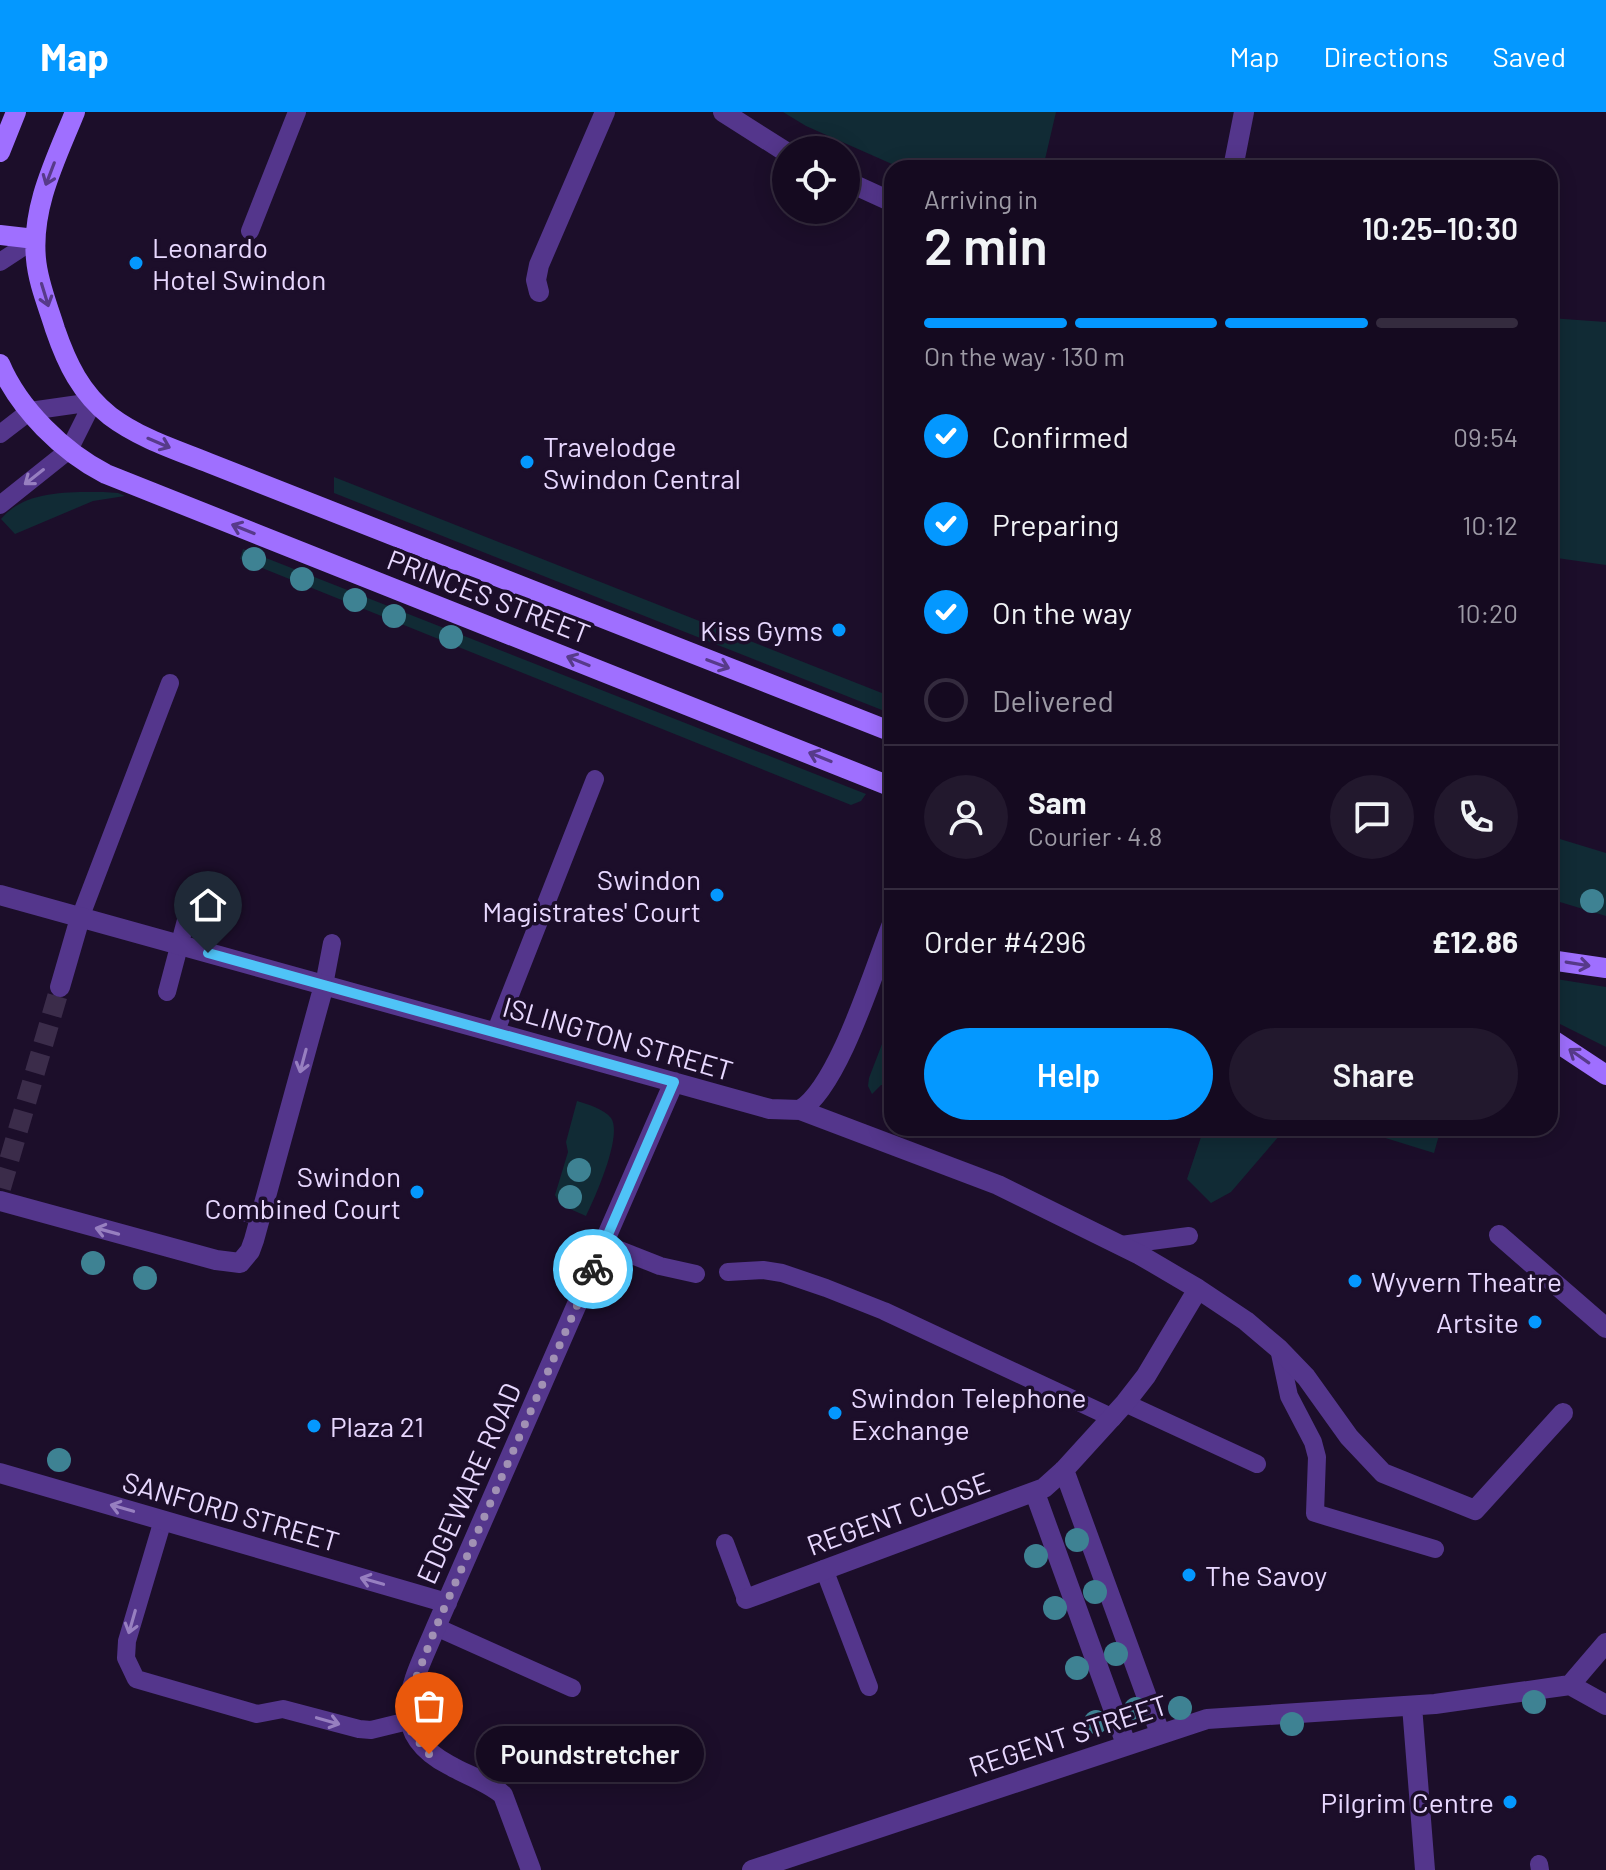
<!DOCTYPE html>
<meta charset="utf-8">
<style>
body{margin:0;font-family:Barlow,sans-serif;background:#22182d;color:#f1f3f6;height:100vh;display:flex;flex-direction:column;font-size:30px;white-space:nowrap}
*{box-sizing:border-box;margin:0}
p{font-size:26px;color:#9d9aa5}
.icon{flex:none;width:44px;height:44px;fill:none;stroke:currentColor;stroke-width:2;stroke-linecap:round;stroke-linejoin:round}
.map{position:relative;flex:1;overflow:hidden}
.details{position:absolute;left:884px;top:48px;width:674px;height:976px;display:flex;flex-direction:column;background:#150a20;border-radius:24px;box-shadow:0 4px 20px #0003,0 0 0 2px #342b3e}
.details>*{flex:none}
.fabs{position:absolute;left:772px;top:24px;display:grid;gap:16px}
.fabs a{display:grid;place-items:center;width:88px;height:88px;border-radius:50%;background:#150a20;box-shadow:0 4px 20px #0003,0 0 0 2px #342b3e;font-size:40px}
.pin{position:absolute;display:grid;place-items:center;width:68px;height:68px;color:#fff;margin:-82px -34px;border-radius:50% 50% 50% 0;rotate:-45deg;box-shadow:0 0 8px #0007}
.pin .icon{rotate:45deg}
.courier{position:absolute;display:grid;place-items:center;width:80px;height:80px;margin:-40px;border:6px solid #4fc3f7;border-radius:50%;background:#fff;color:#222;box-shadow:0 2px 10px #0007}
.bubble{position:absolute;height:56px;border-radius:28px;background:#150a20;box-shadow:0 4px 20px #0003,0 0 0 2px #342b3e;font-size:26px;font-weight:600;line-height:56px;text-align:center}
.head em{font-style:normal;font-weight:600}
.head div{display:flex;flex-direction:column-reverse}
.head{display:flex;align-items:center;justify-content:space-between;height:136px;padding:0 40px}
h1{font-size:52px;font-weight:600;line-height:60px}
.bar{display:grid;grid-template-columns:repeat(4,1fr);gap:12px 8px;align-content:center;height:96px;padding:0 40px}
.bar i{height:10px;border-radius:6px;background:#342b3e}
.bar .active{background:#0498ff}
.bar p{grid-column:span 4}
.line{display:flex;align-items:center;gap:20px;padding:0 40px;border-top:2px solid #342b3e}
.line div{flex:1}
.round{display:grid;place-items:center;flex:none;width:84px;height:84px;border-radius:42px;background:#22182d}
ol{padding:0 40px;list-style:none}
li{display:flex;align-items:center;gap:24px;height:88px}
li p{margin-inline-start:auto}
li .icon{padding:8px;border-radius:50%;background:#0498ff;color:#fff;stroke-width:4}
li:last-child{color:#9d9aa5}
li i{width:44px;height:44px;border:4px solid #342b3e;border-radius:50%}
.cta{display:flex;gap:16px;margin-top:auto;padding:16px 40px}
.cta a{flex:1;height:92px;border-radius:48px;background:#0498ff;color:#fff;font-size:32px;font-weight:600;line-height:92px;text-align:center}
.cta a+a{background:#22182d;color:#f1f3f6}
header{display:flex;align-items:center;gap:48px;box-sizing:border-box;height:112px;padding:0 40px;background:#0498ff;color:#fff}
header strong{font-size:38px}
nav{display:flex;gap:44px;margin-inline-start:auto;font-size:28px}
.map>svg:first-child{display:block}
.green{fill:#112b35}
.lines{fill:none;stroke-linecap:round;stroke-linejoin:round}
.street-tunnel{stroke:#3b2c4a;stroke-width:20;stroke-dasharray:20 10;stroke-linecap:butt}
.lane{stroke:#54368c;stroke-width:18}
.street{stroke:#54368c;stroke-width:20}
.secondary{stroke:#9f6fff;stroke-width:20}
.tree{fill:#3e8293}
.oneway{stroke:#573a8a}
.oneway2{stroke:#977fc0}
.done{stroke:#a191b4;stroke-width:8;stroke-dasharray:0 14.4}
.route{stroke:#4fc3f7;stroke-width:10}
.poi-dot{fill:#0498ff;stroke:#1c0e2a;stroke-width:3}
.labels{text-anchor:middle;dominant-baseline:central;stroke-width:7;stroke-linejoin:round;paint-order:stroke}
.poi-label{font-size:28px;fill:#e8d8ff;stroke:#1c0e2a;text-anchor:start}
.street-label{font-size:28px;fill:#e8d8ff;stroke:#1c0e2a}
</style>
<header>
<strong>Map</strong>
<nav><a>Map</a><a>Directions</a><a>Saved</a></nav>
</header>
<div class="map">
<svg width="1606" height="1758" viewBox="0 0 1606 1758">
<rect width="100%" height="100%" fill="#1c0e2a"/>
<path class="green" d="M783 0H1056L1043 56H901L806 14Z
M1550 206 1606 210V453L1550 445Z
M334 365 892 585V602L334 381Z
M103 380 118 381 125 384 93 389 15 422 1 407C25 378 69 380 103 380Z
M243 437 866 682 861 689 851 693 240 447Z
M1550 724 1606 741V804L1550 787Z
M1550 866 1606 875V935L1550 907Z
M892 906V962L887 974 881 973 872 982 868 974 869 966Z
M577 989C587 992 604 997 611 1006 623 1023 595 1086 586 1104L561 1093 555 1083 568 1040 566 1030Z
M1204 1016H1286L1231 1080 1211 1091 1187 1067Z
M1382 1016H1441L1434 1041 1379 1024Z"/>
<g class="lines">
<path class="street-tunnel" d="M1 1076 60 875"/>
<path class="lane" d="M250 119 297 0
M0 150 35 127
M0 322 30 299 93 290
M0 393 69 338 93 290
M80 806 170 571
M324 873 332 831
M167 880 190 793
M495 921 595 667
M244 1100 261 1105
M604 1132 660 1154 696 1162
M1121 1133 1189 1124
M728 1160 763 1158 782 1161 826 1176 884 1199 1113 1306
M1279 1237 1289 1284 1313 1330 1317 1345 1315 1401 1435 1437
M1125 1291 1257 1352
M163 1408 127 1529 126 1546 136 1567 257 1602 283 1597 359 1617 371 1618 408 1609
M725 1431 746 1487
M824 1457 869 1575
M436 1515 572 1576
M1539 1752 1540 1758"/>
<path class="street" d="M723 0 786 40
M1233 56 1244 0
M846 69 892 90
M539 180 536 168 539 153 605 0
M0 783 770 997 800 998 998 1073 1140 1143 1198 1177 1246 1209 1279 1237 1306 1265 1349 1325 1383 1361 1475 1398 1563 1301
M60 875 80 806
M800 998C839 974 874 857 892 812
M0 1089 216 1148 240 1151 250 1139 254 1128 324 873
M1499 1123 1606 1216
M1064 1358 1160 1621
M0 1361 447 1491
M1035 1381 1126 1632
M746 1487 1044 1376 1064 1358 1125 1291 1146 1264 1198 1177
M1570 1573 1606 1531
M1412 1594 1425 1758
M531 1758 503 1683C489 1670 466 1663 449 1653 382 1618 414 1568 436 1515L674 970
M752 1758 1207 1607 1435 1592 1570 1573 1606 1593"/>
<path class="secondary" d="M75 0C56 47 31 95 36 147 38 171 48 194 55 217 67 252 81 281 110 304 139 326 176 338 209 351L892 620
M0 40 16 0
M0 123 35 127
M0 252C19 297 63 340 106 362L892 675
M1550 848 1606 856
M1550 926 1606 963"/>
</g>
<g class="tree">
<circle cx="254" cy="447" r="12"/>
<circle cx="302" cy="467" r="12"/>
<circle cx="355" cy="488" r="12"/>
<circle cx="394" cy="504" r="12"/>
<circle cx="451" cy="525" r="12"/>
<circle cx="1592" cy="789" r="12"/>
<circle cx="579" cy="1058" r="12"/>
<circle cx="570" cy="1085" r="12"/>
<circle cx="93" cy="1151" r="12"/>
<circle cx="145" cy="1166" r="12"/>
<circle cx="59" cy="1348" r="12"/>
<circle cx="1077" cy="1428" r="12"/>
<circle cx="1036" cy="1444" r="12"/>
<circle cx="1095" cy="1480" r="12"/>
<circle cx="1055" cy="1496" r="12"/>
<circle cx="1116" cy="1542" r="12"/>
<circle cx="1077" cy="1556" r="12"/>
<circle cx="1534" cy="1590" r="12"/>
<circle cx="1180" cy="1596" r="12"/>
<circle cx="1136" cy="1597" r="12"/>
<circle cx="1096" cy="1610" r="12"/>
<circle cx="1292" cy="1612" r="12"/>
</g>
<defs><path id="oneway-shaft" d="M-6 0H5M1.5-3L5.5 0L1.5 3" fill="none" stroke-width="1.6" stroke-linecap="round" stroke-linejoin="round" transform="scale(2)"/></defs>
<g class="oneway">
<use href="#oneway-shaft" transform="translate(50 62) rotate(111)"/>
<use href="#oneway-shaft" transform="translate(45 183) rotate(73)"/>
<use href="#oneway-shaft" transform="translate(159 331) rotate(23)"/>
<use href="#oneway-shaft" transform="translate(243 417) rotate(-158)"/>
<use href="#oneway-shaft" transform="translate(578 549) rotate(-158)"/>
<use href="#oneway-shaft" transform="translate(718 552) rotate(21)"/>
<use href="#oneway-shaft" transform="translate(820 645) rotate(-158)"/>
<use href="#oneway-shaft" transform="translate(1578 852) rotate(9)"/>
<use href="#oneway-shaft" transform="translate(1579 944) rotate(-145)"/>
</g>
<g class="oneway2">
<use href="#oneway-shaft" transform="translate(34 365) rotate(142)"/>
<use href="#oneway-shaft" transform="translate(303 949) rotate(105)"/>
<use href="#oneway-shaft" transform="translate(107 1119) rotate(-165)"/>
<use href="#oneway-shaft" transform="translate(122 1396) rotate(-164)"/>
<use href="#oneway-shaft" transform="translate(372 1469) rotate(-164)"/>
<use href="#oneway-shaft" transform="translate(132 1510) rotate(106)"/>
<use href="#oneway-shaft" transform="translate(328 1609) rotate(16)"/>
</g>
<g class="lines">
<path class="done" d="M429 1642 412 1622 408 1609 411 1579 436 1515 593 1157"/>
<path class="route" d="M208 841 674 970 593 1157"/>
</g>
<g class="poi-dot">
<circle cx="136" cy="151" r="8"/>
<circle cx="527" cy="350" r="8"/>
<circle cx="839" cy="518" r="8"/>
<circle cx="717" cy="783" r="8"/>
<circle cx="417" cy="1080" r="8"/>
<circle cx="1355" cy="1169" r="8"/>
<circle cx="1535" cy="1210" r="8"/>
<circle cx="835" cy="1301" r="8"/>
<circle cx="314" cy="1314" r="8"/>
<circle cx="1189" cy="1463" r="8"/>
<circle cx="1510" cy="1690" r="8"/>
</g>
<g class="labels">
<g class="poi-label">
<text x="152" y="135">Leonardo<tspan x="152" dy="32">Hotel Swindon</tspan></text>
<text x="543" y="334">Travelodge<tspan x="543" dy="32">Swindon Central</tspan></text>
<text x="823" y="518" text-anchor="end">Kiss Gyms</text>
<text x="701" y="767" text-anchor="end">Swindon<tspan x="701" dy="32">Magistrates' Court</tspan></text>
<text x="401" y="1064" text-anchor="end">Swindon<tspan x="401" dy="32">Combined Court</tspan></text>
<text x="1371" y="1169">Wyvern Theatre</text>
<text x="1519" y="1210" text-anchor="end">Artsite</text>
<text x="851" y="1285">Swindon Telephone<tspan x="851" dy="32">Exchange</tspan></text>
<text x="330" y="1314">Plaza 21</text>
<text x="1205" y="1463">The Savoy</text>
<text x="1494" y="1690" text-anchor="end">Pilgrim Centre</text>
</g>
<g class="street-label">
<text transform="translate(489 484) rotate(21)">PRINCES STREET</text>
<text transform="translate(618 926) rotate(16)">ISLINGTON STREET</text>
<text transform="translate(468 1371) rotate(-66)">EDGEWARE ROAD</text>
<text transform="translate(231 1399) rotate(16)">SANFORD STREET</text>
<text transform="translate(898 1401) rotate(-20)">REGENT CLOSE</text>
<text transform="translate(1068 1623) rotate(-18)">REGENT STREET</text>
</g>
</g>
</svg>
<div class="fabs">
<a><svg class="icon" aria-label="locate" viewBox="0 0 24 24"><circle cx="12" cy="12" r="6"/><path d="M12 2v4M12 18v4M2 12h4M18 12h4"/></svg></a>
</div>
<div class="pin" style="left:429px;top:1642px;background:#ea580c"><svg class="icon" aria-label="bag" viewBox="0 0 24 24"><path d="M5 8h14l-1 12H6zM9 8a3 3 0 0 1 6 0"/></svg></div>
<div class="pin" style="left:208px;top:841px;background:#1f2937"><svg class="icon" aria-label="home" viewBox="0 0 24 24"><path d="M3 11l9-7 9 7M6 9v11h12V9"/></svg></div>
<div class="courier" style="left:593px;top:1157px"><svg class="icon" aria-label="bike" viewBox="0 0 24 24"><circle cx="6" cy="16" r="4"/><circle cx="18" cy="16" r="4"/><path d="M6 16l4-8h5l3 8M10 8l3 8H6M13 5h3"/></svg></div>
<div class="bubble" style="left:476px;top:1614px;width:228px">Poundstretcher</div>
<section class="details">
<div class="head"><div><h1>2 min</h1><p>Arriving in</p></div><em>10:25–10:30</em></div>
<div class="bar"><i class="active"></i><i class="active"></i><i class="active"></i><i></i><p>On the way · 130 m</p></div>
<ol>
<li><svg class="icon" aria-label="check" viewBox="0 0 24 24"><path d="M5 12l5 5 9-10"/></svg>Confirmed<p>09:54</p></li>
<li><svg class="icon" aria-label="check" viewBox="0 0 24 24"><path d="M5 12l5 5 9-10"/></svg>Preparing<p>10:12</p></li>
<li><svg class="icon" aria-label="check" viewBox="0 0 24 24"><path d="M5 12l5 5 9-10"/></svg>On the way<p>10:20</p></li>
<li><i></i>Delivered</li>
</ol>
<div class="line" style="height:144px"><a class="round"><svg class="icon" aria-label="person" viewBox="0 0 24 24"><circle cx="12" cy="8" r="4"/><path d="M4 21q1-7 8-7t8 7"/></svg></a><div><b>Sam</b><p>Courier · 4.8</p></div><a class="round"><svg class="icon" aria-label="chat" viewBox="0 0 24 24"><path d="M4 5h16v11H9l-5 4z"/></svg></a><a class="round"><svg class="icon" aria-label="phone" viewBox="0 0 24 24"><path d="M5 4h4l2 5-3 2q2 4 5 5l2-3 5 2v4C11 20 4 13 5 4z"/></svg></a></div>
<div class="line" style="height:104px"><div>Order #4296</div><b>£12.86</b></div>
<div class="cta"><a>Help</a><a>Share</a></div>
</section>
</div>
